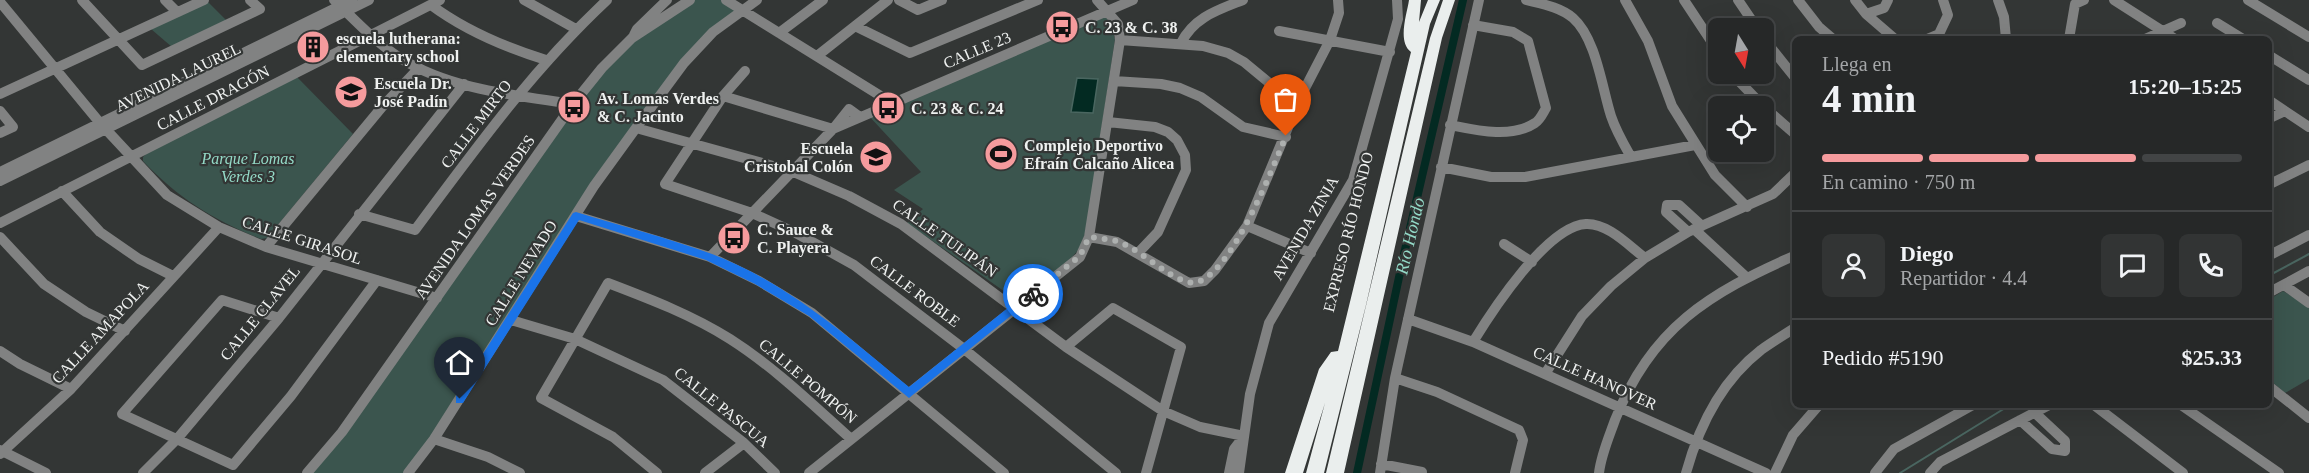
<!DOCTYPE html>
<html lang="es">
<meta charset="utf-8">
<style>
body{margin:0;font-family:Georgia,serif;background:#323434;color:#f1f3f6;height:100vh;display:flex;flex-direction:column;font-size:22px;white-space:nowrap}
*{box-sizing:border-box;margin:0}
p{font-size:20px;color:#a4a6a8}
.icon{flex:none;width:33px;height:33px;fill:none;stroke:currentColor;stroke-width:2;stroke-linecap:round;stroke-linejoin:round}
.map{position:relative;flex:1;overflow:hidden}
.sheet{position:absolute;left:1792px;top:36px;width:480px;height:372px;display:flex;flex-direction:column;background:#262828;border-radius:9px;box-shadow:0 6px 24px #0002,0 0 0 2px #424445}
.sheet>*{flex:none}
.needle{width:39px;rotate:169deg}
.controls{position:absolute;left:1708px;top:18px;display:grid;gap:12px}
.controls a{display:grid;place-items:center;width:66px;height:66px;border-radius:9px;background:#262828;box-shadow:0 6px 24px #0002,0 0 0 2px #424445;font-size:30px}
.pin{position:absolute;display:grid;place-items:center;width:51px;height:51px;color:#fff;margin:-62px -26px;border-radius:50% 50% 50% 0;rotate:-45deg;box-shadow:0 0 6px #0007}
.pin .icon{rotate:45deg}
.courier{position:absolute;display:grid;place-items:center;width:60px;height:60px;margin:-30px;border:4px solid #1a73e8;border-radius:50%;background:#fff;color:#222;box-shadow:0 2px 8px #0007}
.overview em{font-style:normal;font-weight:800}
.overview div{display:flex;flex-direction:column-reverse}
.overview{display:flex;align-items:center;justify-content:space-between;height:102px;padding:0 30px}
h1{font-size:39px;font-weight:800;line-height:45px}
.bar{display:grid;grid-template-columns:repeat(4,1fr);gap:9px 6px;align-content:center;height:72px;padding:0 30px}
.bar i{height:8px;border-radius:4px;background:#424445}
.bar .active{background:#f59b9d}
.bar p{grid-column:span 4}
.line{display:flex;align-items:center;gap:15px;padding:0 30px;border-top:2px solid #424445}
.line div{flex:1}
.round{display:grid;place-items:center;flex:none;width:63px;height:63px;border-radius:9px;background:#323434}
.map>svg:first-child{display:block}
.green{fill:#3b554e}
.water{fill:#032a22;stroke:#4a6660;stroke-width:1.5}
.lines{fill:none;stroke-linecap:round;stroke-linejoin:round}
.stream{stroke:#4a6660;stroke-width:2}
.canal{stroke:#032a22;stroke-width:8}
.minor{stroke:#818282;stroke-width:10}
.highway{fill:#eaeeed;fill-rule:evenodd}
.route{fill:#1a73e8}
.done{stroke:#adb0af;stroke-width:6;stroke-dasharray:0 10.8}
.labels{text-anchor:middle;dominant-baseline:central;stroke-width:4.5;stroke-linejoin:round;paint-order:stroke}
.poi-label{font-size:16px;font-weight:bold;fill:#eff1f0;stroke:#333635;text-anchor:start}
.street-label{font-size:16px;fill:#eff1f0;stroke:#333635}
.park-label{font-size:16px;font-style:italic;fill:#94dac7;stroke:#333635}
.water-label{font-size:18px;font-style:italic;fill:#93d9c7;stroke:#333635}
</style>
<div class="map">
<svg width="2309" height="473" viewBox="0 0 2309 473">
<rect width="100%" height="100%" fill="#333635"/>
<path class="green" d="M690 0H726L743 10 713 32 636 128 408 473H307L573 104 632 38Z
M208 2 227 21 172 47 151 29Z
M1103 14 1109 21 1115 39 1086 231 1079 249 1067 263 1018 301 907 223 923 209 894 190 921 172 868 115Z
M297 77 353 134 267 238 261 239C214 220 179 199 143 161V157L147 153Z
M2283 291 2309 307V379L2285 393 2270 380V299Z"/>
<path class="water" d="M1077 78 1098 79 1093 113 1071 112Z"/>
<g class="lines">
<path class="stream" d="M2270 275 2309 254
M1900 473 2010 405"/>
<path class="canal" d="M1357 473 1404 254 1463 0"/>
<path class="minor" d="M82 0 142 65 260 9 250 0
M165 0 177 12
M334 0C355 20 375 42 400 58 451 90 515 95 573 104
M524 0 576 29
M726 0 892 103
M899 0 918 10 942 0
M1526 0C1542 4 1560 7 1573 18 1596 38 1602 88 1611 116 1616 131 1623 143 1631 157
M1625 0 1648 41 1672 106 1715 175 1747 207
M1684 0 1719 53
M1738 0 1757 28
M1798 0 1819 27 1833 39
M1855 0 1866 14 1895 39
M1998 0 2004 17 2006 39
M2114 0 2175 39
M2248 0 2309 37
M0 2 100 123 167 195 219 227 266 247 437 298
M431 5C466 31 504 47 546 60
M1866 14 1884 8 1888 0
M2217 23 2243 39
M855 26 910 53 1038 0
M1279 31 1390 52
M779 33 823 0
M634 35 637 29 667 0
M1764 39 1796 79
M1927 39 1939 34 1948 15 1943 0
M2069 39 2075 4 2084 0
M2145 39 2181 23
M1120 40 1203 46 1228 53 1244 62 1273 86 1301 96
M1181 43C1194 17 1218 10 1243 0
M817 56 888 0
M2270 56 2309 80
M745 71 723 96 665 184 752 213 796 233 854 265 964 349 1116 473
M1732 74 1763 106
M1114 81 1161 84 1180 88 1201 97 1243 127 1286 137
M0 94 204 0
M723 96 833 129
M2270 101 2309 127
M1764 107 1796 135
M0 111 13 127 0 133
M2270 118 2285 111
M1108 122 1155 127 1168 132 1177 140 1185 155 1186 170 1158 232 1138 253
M1764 123 1775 118
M1450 125C1475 130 1511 139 1535 123 1540 120 1543 113 1546 108L1528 41 1513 32 1473 25
M636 128 791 171 849 196 901 224 1066 347 1163 411 1200 427 1244 436
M833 129 1133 0
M1441 167 1491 177H1525L1695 145
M0 172 352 0
M0 181 369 0
M2270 184 2309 165
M62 191 100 232 139 259 173 276
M359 214 415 230C476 148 532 70 607 0
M576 216 710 257 759 281 812 313 1004 473
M0 223 440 0
M1247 226 1311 253
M1694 229 1745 276
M1688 232 1666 212 1667 205H1679L1702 226
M0 237 44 284 86 312 125 331
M1089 237 1117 242 1189 283 1204 281 1215 270 1247 226 1301 96 1330 40 1339 13 1338 0
M1504 244 1532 262
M266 247 382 107 419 68
M2270 255 2309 235
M710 257 833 129 849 109 860 117
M2284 285 2309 303
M2270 292 2309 271
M279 318 222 300 122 414 233 465 291 396 377 280
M1408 319 1473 342 1766 473
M511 320 575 339 663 380 744 443 775 473
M1473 342C1492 311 1547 226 1586 224 1608 223 1629 246 1645 258
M1066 347 1113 308 1181 347 1146 473
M0 351 20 364 71 389
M1545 374 1582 316 1611 286 1645 258 1688 232 1773 194 1796 172
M1395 378 1437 392 1519 430 1523 440 1515 473
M2270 387 2309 418
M2094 405 2183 473
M2181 405 2279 473
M2020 420 2052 449 2065 451V441L2035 413
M434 439 488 457 520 473
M0 450 46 473
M0 454 71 389 219 227
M1381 464 1422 472
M143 473 177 439 279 318 464 84
M307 473 342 432 573 104 602 68 632 38 690 0
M408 473 434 439 594 186 636 128 684 63 713 32 757 0
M657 473 613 437 541 398 608 283C650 299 692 315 730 339 774 367 812 404 851 439
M705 473 744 443
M809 473 1080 257 1089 237 1120 40 1118 24 1097 0
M1229 473 1234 449 1244 436
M1239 473 1250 394 1269 323 1353 180 1398 19 1397 0
M1380 473 1395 378 1479 0
M1599 473C1601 455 1609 437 1615 420 1651 328 1709 293 1796 255
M1686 473C1699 426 1721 381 1761 350 1772 342 1784 335 1796 327
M1775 473 1793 435 1819 405
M1875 473 1894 449 1973 405
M1930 473 1940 462 2049 405"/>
<path class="highway" d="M1409 0H1421L1419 22 1428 0H1440L1430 24 1366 305 1324 473H1306L1325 403 1303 473H1285L1319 369 1331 352 1338 351 1411 52C1397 42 1407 14 1409 0Z
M1443 0H1455L1442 38 1344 473H1326L1430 38Z"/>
</g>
<path class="route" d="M576 212C621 226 668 238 712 254 788 283 848 337 909 387L1029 291H1037L1038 294 909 398 809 316 755 284 706 260 579 220 463 403H456V396L573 213Z"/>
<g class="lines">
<path class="done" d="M1033 294 1080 256 1089 237C1098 238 1107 239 1116 241 1141 249 1163 275 1188 282 1225 293 1274 164 1286 136"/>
</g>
<defs>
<symbol id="bus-disc" viewBox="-11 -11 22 22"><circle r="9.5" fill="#f59b9d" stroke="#333635"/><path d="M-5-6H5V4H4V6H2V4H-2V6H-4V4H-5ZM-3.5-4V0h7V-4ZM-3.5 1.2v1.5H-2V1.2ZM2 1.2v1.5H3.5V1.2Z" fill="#111"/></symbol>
<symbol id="building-disc" viewBox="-11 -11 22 22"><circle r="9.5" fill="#f59b9d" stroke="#333635"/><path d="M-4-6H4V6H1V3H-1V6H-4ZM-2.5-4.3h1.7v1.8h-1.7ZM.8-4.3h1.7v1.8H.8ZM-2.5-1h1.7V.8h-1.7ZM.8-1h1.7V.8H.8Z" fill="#111"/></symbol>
<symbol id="school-disc" viewBox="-11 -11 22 22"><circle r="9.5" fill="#f59b9d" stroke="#333635"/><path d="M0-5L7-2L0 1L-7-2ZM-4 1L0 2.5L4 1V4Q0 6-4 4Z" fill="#111"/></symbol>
<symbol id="stadium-disc" viewBox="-11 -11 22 22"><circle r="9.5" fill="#f59b9d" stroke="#333635"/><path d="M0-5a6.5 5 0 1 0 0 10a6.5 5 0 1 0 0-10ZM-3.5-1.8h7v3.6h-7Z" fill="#111"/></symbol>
</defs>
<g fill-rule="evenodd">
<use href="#bus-disc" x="1043" y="8" width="38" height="38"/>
<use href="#building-disc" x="294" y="28" width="38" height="38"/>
<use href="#school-disc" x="332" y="73" width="38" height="38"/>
<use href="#bus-disc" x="555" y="88" width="38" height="38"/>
<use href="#bus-disc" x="869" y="89" width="38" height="38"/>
<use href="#stadium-disc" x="982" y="135" width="38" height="38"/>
<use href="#school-disc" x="857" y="138" width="38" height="38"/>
<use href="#bus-disc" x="715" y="219" width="38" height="38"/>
</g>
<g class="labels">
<g class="poi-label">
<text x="1085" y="27">C. 23 &amp; C. 38</text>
<text x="336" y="38">escuela lutherana:<tspan x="336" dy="18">elementary school</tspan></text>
<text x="374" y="83">Escuela Dr.<tspan x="374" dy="18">José Padín</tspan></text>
<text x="597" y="98">Av. Lomas Verdes<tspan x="597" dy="18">&amp; C. Jacinto</tspan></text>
<text x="911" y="108">C. 23 &amp; C. 24</text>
<text x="1024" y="145">Complejo Deportivo<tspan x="1024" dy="18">Efraín Calcaño Alicea</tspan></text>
<text x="853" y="148" text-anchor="end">Escuela<tspan x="853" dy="18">Cristobal Colón</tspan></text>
<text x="757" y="229">C. Sauce &amp;<tspan x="757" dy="18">C. Playera</tspan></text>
</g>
<g class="street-label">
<text transform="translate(977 50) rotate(-23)">CALLE 23</text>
<text transform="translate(178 77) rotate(-26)">AVENIDA LAUREL</text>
<text transform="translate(213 98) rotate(-27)">CALLE DRAGÓN</text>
<text transform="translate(476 124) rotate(-53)">CALLE MIRTO</text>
<text transform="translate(475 217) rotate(-55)">AVENIDA LOMAS VERDES</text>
<text transform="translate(1305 228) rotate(-60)">AVENIDA ZINIA</text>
<text transform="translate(1348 232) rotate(-76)">EXPRESO RÍO HONDO</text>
<text transform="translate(945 238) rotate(35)">CALLE TULIPÁN</text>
<text transform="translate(302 240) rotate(18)">CALLE GIRASOL</text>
<text transform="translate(521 273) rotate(-58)">CALLE NEVADO</text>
<text transform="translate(915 291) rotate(37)">CALLE ROBLE</text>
<text transform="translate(260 313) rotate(-51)">CALLE CLAVEL</text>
<text transform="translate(100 332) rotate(-47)">CALLE AMAPOLA</text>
<text transform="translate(1595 378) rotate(24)">CALLE HANOVER</text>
<text transform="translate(808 381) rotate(40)">CALLE POMPÓN</text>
<text transform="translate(722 407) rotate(39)">CALLE PASCUA</text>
</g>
<g class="park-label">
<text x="248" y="158">Parque Lomas<tspan x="248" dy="18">Verdes 3</tspan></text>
</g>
<g class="water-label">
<text transform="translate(1410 236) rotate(-77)">Río Hondo</text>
</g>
</g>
</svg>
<div class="controls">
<a><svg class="needle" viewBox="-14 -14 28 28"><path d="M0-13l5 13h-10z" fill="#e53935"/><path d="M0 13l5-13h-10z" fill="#a4a6a8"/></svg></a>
<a><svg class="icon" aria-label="locate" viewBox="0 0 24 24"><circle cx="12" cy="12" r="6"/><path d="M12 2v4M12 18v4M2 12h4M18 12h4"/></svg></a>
</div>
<div class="pin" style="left:1286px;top:136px;background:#ea580c"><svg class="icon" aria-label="bag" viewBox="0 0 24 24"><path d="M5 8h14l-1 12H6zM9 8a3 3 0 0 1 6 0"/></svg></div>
<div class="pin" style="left:460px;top:399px;background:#1f2937"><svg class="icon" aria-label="home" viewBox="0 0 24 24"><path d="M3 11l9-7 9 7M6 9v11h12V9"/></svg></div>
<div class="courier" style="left:1033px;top:294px"><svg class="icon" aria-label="bike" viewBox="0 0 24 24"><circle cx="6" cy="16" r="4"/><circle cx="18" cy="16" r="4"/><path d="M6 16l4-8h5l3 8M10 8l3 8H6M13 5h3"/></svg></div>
<section class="sheet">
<div class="overview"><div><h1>4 min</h1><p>Llega en</p></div><em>15:20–15:25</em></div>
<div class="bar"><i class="active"></i><i class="active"></i><i class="active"></i><i></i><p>En camino · 750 m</p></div>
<div class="line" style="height:108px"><a class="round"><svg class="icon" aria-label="person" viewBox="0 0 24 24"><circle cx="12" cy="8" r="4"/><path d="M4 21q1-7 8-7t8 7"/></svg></a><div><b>Diego</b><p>Repartidor · 4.4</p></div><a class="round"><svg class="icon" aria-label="chat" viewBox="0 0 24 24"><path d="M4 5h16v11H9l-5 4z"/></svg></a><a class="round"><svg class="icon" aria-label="phone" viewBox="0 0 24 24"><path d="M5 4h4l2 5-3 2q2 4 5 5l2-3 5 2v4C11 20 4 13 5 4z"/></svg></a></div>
<div class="line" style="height:78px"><div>Pedido #5190</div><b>$25.33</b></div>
</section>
</div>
